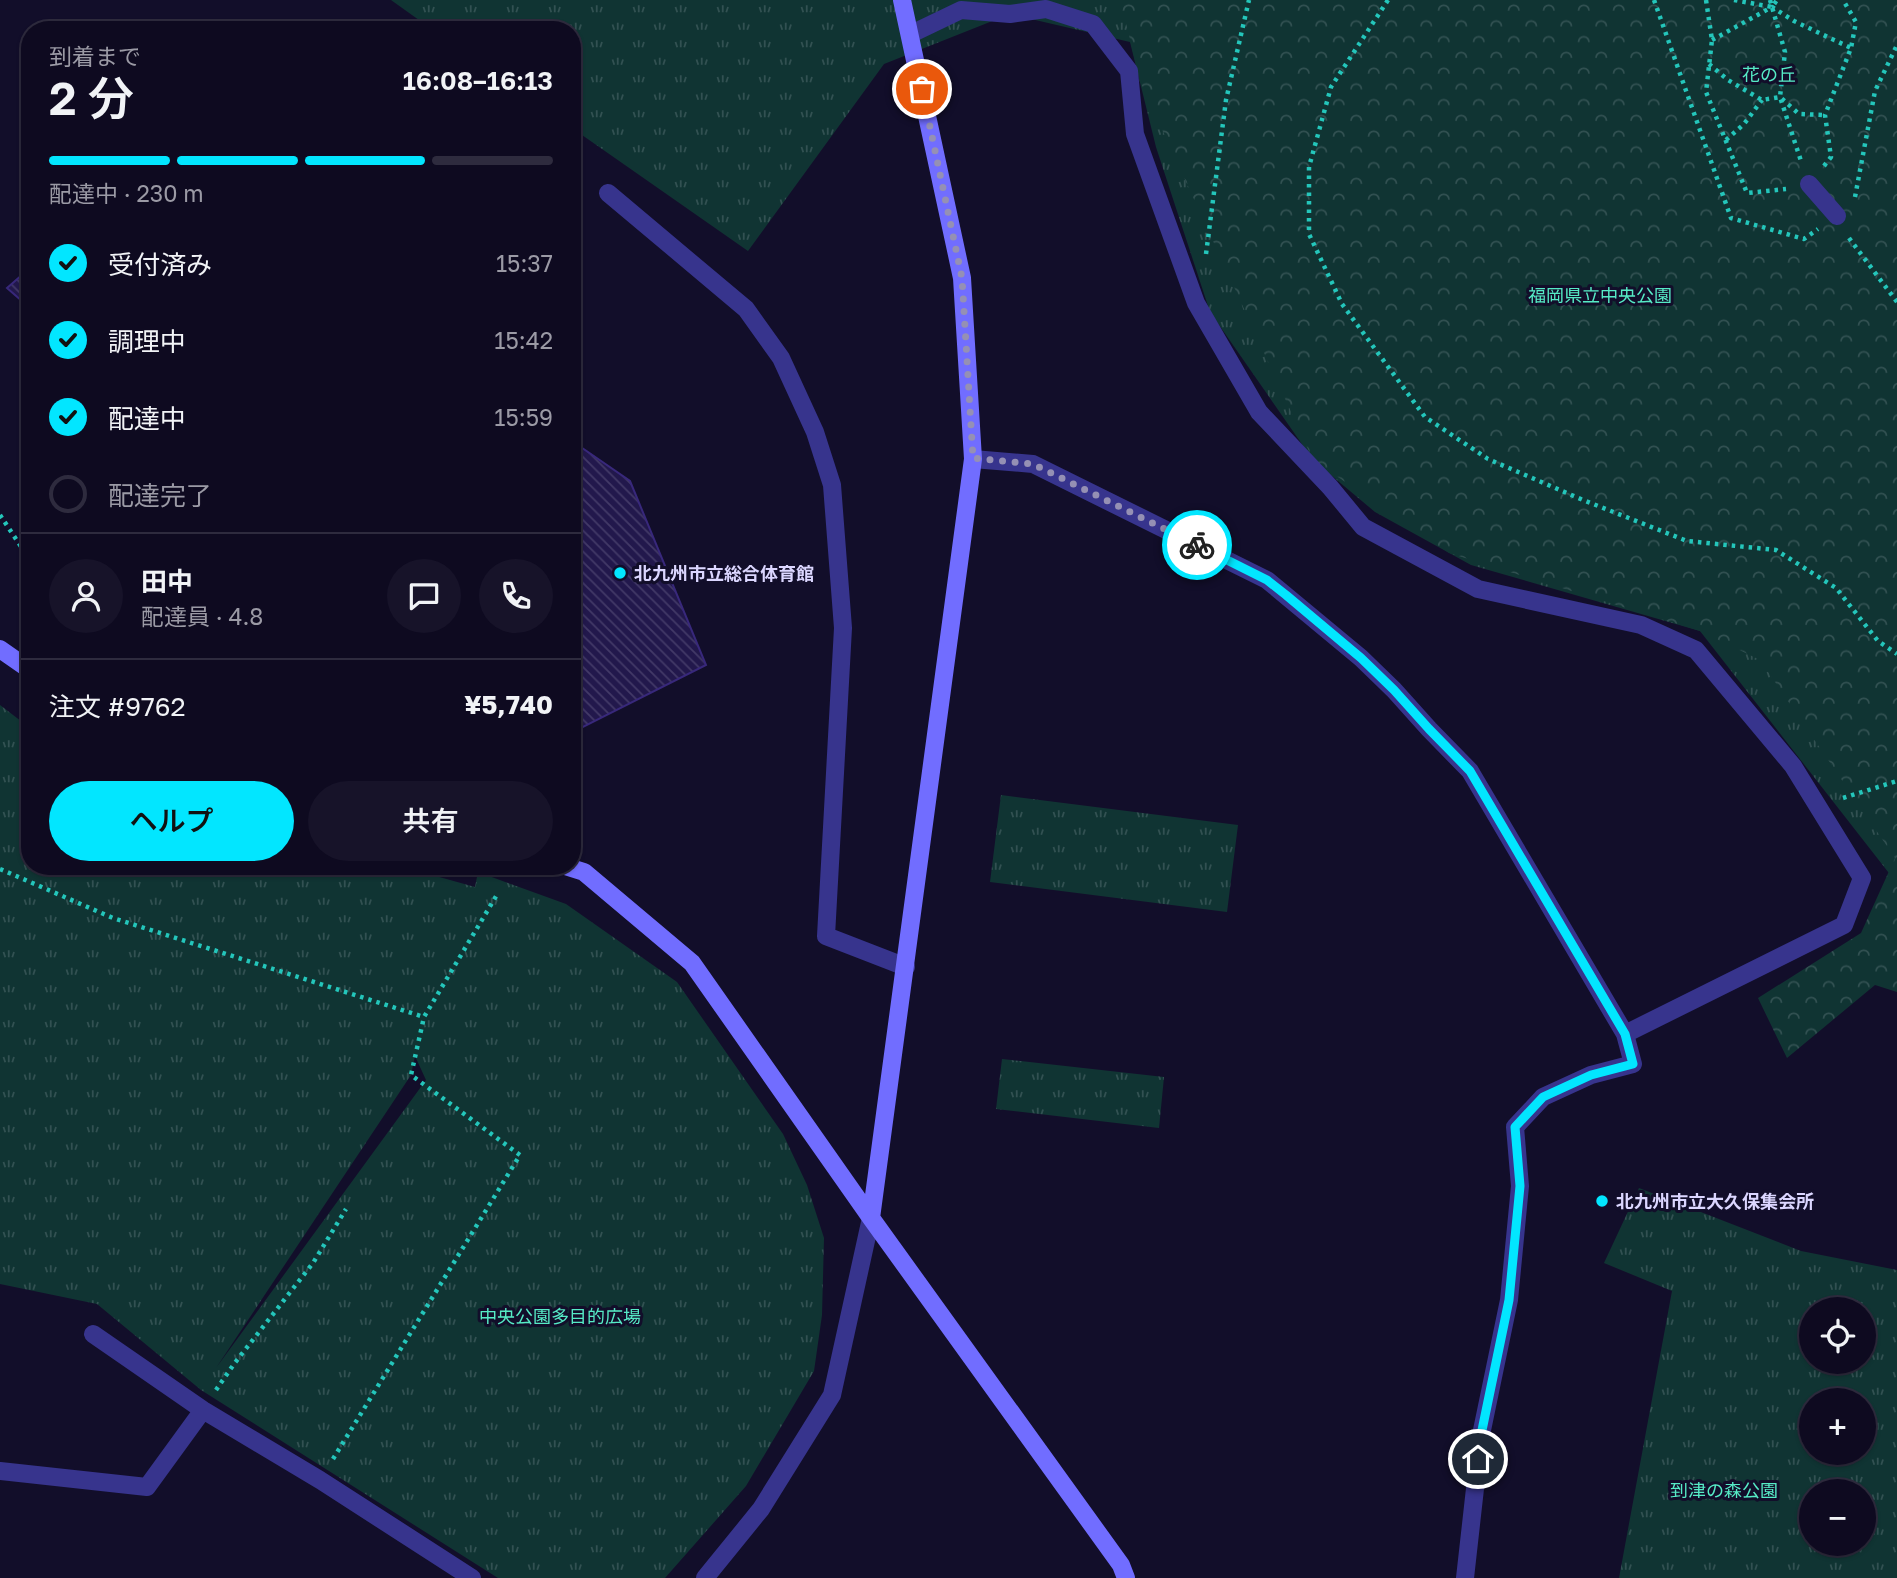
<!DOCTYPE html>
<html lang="ja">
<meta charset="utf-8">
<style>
body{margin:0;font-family:"Golos Text","Noto Sans JP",sans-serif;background:#171329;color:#f1f3f6;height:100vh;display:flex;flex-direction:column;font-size:26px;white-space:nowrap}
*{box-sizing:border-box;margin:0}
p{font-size:23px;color:#9b9aa5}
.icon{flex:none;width:38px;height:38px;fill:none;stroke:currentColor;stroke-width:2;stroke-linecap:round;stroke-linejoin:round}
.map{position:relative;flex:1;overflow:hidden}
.sheet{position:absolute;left:21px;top:21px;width:560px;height:854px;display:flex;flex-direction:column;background:#0e0a20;border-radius:28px;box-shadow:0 2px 5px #0004,0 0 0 2px #2e2b3e}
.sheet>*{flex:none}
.fabs{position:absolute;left:1799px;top:1297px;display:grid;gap:14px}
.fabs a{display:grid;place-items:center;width:77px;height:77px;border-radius:50%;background:#0e0a20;box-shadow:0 2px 5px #0004,0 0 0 2px #2e2b3e;font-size:35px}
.pin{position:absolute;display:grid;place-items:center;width:60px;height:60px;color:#fff;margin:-30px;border:4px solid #fff;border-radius:50%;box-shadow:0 2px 7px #0007}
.courier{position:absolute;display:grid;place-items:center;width:70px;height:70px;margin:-35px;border:5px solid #02e6ff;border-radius:50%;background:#fff;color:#222;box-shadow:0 2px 9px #0007}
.overview em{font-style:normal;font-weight:600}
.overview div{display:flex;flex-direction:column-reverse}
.overview{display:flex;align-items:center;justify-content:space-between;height:119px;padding:0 28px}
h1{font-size:46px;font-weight:600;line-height:52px}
.bar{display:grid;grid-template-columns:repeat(4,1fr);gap:10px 7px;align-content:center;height:84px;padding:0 28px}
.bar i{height:9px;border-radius:5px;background:#2e2b3e}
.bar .selected{background:#02e6ff}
.bar p{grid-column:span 4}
.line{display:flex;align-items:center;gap:18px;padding:0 28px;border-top:2px solid #2e2b3e}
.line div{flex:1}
.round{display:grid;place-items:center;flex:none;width:74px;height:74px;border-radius:37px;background:#171329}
ol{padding:0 28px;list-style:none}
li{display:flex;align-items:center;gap:21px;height:77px}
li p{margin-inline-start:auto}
li .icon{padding:7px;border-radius:50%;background:#02e6ff;color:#111;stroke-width:4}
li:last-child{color:#9b9aa5}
li i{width:38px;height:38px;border:4px solid #2e2b3e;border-radius:50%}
.action{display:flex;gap:14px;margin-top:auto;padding:14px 28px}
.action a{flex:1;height:80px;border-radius:42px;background:#02e6ff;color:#111;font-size:28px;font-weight:600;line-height:80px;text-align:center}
.action a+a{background:#171329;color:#f1f3f6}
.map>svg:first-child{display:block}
.grass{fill:url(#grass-tufts);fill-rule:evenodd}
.forest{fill:url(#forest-crowns)}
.building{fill:url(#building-back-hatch);stroke:#38287b;stroke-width:2}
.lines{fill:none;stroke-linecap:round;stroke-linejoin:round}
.path{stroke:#24c6bb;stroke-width:4.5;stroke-dasharray:3.5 5;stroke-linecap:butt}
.lane{stroke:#37348d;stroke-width:18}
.street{stroke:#37348d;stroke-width:18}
.secondary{stroke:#716dff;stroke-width:18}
.done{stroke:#9590b4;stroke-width:7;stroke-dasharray:0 12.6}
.route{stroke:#02e6ff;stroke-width:9}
.poi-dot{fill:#02e6ff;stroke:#120e2a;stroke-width:2.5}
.labels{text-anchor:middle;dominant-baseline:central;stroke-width:6;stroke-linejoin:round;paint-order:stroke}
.park-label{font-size:18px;fill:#56ebc6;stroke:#120e2a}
.poi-label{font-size:18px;font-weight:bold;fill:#dbd6ff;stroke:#120e2a;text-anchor:start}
</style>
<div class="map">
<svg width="1897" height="1578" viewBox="0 0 1897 1578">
<defs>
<pattern id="grass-tufts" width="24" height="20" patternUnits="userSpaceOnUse" patternTransform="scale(1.75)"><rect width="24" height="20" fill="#103433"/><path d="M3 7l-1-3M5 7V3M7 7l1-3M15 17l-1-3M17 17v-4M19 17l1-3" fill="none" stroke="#325152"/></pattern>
<pattern id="forest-crowns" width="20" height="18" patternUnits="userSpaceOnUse" patternTransform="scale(1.75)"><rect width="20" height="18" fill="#103433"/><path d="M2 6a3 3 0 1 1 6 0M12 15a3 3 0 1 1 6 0" fill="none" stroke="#325152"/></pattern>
<pattern id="building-back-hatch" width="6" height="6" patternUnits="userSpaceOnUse" patternTransform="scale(1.75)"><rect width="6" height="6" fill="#22184c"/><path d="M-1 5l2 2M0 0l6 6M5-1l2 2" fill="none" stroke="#423967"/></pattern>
</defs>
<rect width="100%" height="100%" fill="#120e2a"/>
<path class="grass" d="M391 0H1897V891L1892 877 1700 631 1471 565 1375 512 1313 460 1210 312 1156 147 1130 42 1010 14 884 64 748 251 572 128V30H433Z
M0 705 30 728V866H400L475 887 478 872 566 904 677 982 783 1134 807 1185 824 1238 822 1315 814 1371 746 1486 665 1578H498L201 1390 97 1304 0 1284ZM415 1056 426 1080 216 1368 411 1075Z
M1001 795 1238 825 1227 912 990 882Z
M1002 1059 1164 1077 1159 1128 996 1109Z
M1639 1188 1801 1251 1897 1270V1578H1619L1672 1291 1604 1263ZM1811 1309H1864V1362H1811ZM1864 1400V1452H1811V1400ZM1864 1491V1544H1811V1491Z"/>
<path class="forest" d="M1098 0H1897V992L1875 985 1787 1058 1758 998 1861 933 1895 858 1760 660 1700 631 1449 553 1313 460 1140 81 1125 19Z"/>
<path class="building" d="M30 268V308L7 288Z
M572 441 630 481 706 665 579 729 572 715Z"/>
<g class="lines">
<path class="path" d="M1388 0 1331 87 1309 167V234L1342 304 1425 417 1488 459 1583 500 1687 541 1776 550 1836 588 1878 641 1897 654
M1654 0 1731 218 1804 239 1818 229
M1706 0 1712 40 1706 92 1747 193 1786 189
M1734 0 1772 7 1777 0
M1770 0 1785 52 1780 97 1801 161
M1712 40 1772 7 1794 21 1851 48
M1709 64 1728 80 1762 100 1780 97 1799 114 1825 115
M1726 140 1744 124 1762 100
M1824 166 1831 157 1825 115 1851 48 1856 22 1843 0
M1855 197 1875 91 1897 45
M1849 238 1897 302
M1206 254 1226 100 1249 0
M0 515 30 560
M1843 798 1897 781
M0 869 113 918 424 1017
M216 1390 234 1364 313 1263 346 1209
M333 1459 520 1155 411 1075 424 1017 498 893"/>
<path class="lane" d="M608 193 746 309 781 358 815 432 832 485 843 628 826 936 906 967"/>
<path class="street" d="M911 34 961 10 1010 14 1046 9 1093 24 1129 71 1135 134 1196 303 1259 412 1330 487 1363 527 1478 589 1641 625 1696 650 1793 766 1862 878 1844 925 1625 1034
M1809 184 1837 216
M973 459 1033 464 1267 580 1361 658 1394 690 1429 729 1470 771 1625 1034 1633 1064 1591 1075 1543 1097 1515 1127 1520 1186 1509 1300 1481 1435 1465 1578
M93 1334 203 1410 320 1480 472 1578
M0 1471 147 1487 203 1410
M705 1578 761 1509 832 1395 871 1218"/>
<path class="secondary" d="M0 649 30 670
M565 866 584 872 692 963 871 1218 1121 1565 1126 1578
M871 1218 973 459 962 278 902 0"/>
</g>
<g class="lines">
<path class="done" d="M922 89 962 278 973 458 1033 464 1197 545"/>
<path class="route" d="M1197 545 1267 580 1286 595 1361 658 1394 690 1429 729 1470 771 1625 1034 1633 1064 1591 1075 1543 1097 1515 1127 1520 1186 1509 1300 1481 1435 1478 1459"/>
</g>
<g class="poi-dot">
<circle cx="620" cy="573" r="7"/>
<circle cx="1602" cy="1201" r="7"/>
</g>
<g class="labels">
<g class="park-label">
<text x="1769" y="74">花の丘</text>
<text x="1600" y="295">福岡県立中央公園</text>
<text x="560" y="1316">中央公園多目的広場</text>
<text x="1724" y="1490">到津の森公園</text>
</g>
<g class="poi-label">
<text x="634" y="573">北九州市立総合体育館</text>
<text x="1616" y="1201">北九州市立大久保集会所</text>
</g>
</g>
</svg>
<div class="fabs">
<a><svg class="icon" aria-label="locate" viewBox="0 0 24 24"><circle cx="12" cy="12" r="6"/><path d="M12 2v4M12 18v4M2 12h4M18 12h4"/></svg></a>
<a>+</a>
<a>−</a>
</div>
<div class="pin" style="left:922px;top:89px;background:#ea580c"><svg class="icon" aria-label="bag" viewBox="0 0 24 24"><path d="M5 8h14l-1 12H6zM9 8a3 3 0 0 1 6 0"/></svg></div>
<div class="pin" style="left:1478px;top:1459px;background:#1f2937"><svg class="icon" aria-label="home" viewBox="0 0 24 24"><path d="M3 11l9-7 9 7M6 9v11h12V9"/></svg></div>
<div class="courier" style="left:1197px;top:545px"><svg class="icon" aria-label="bike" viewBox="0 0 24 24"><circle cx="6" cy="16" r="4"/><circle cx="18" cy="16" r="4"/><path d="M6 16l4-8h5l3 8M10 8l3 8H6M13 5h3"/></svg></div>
<section class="sheet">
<div class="overview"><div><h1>2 分</h1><p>到着まで</p></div><em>16:08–16:13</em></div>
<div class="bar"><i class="selected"></i><i class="selected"></i><i class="selected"></i><i></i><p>配達中 · 230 m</p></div>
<ol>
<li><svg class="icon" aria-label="check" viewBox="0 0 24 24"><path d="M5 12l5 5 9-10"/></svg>受付済み<p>15:37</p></li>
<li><svg class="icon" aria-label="check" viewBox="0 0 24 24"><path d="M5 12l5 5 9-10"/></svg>調理中<p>15:42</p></li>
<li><svg class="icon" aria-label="check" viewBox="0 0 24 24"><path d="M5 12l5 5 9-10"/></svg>配達中<p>15:59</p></li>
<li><i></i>配達完了</li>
</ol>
<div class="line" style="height:126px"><a class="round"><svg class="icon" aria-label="person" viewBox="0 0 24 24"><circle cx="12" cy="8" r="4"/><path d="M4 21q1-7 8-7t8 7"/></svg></a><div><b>田中</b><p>配達員 · 4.8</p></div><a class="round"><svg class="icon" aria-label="chat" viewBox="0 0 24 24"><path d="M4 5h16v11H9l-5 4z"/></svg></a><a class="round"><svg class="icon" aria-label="phone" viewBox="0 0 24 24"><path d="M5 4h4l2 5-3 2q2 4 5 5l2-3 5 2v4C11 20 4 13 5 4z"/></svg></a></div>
<div class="line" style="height:91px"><div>注文 #9762</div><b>¥5,740</b></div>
<div class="action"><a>ヘルプ</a><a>共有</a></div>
</section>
</div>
